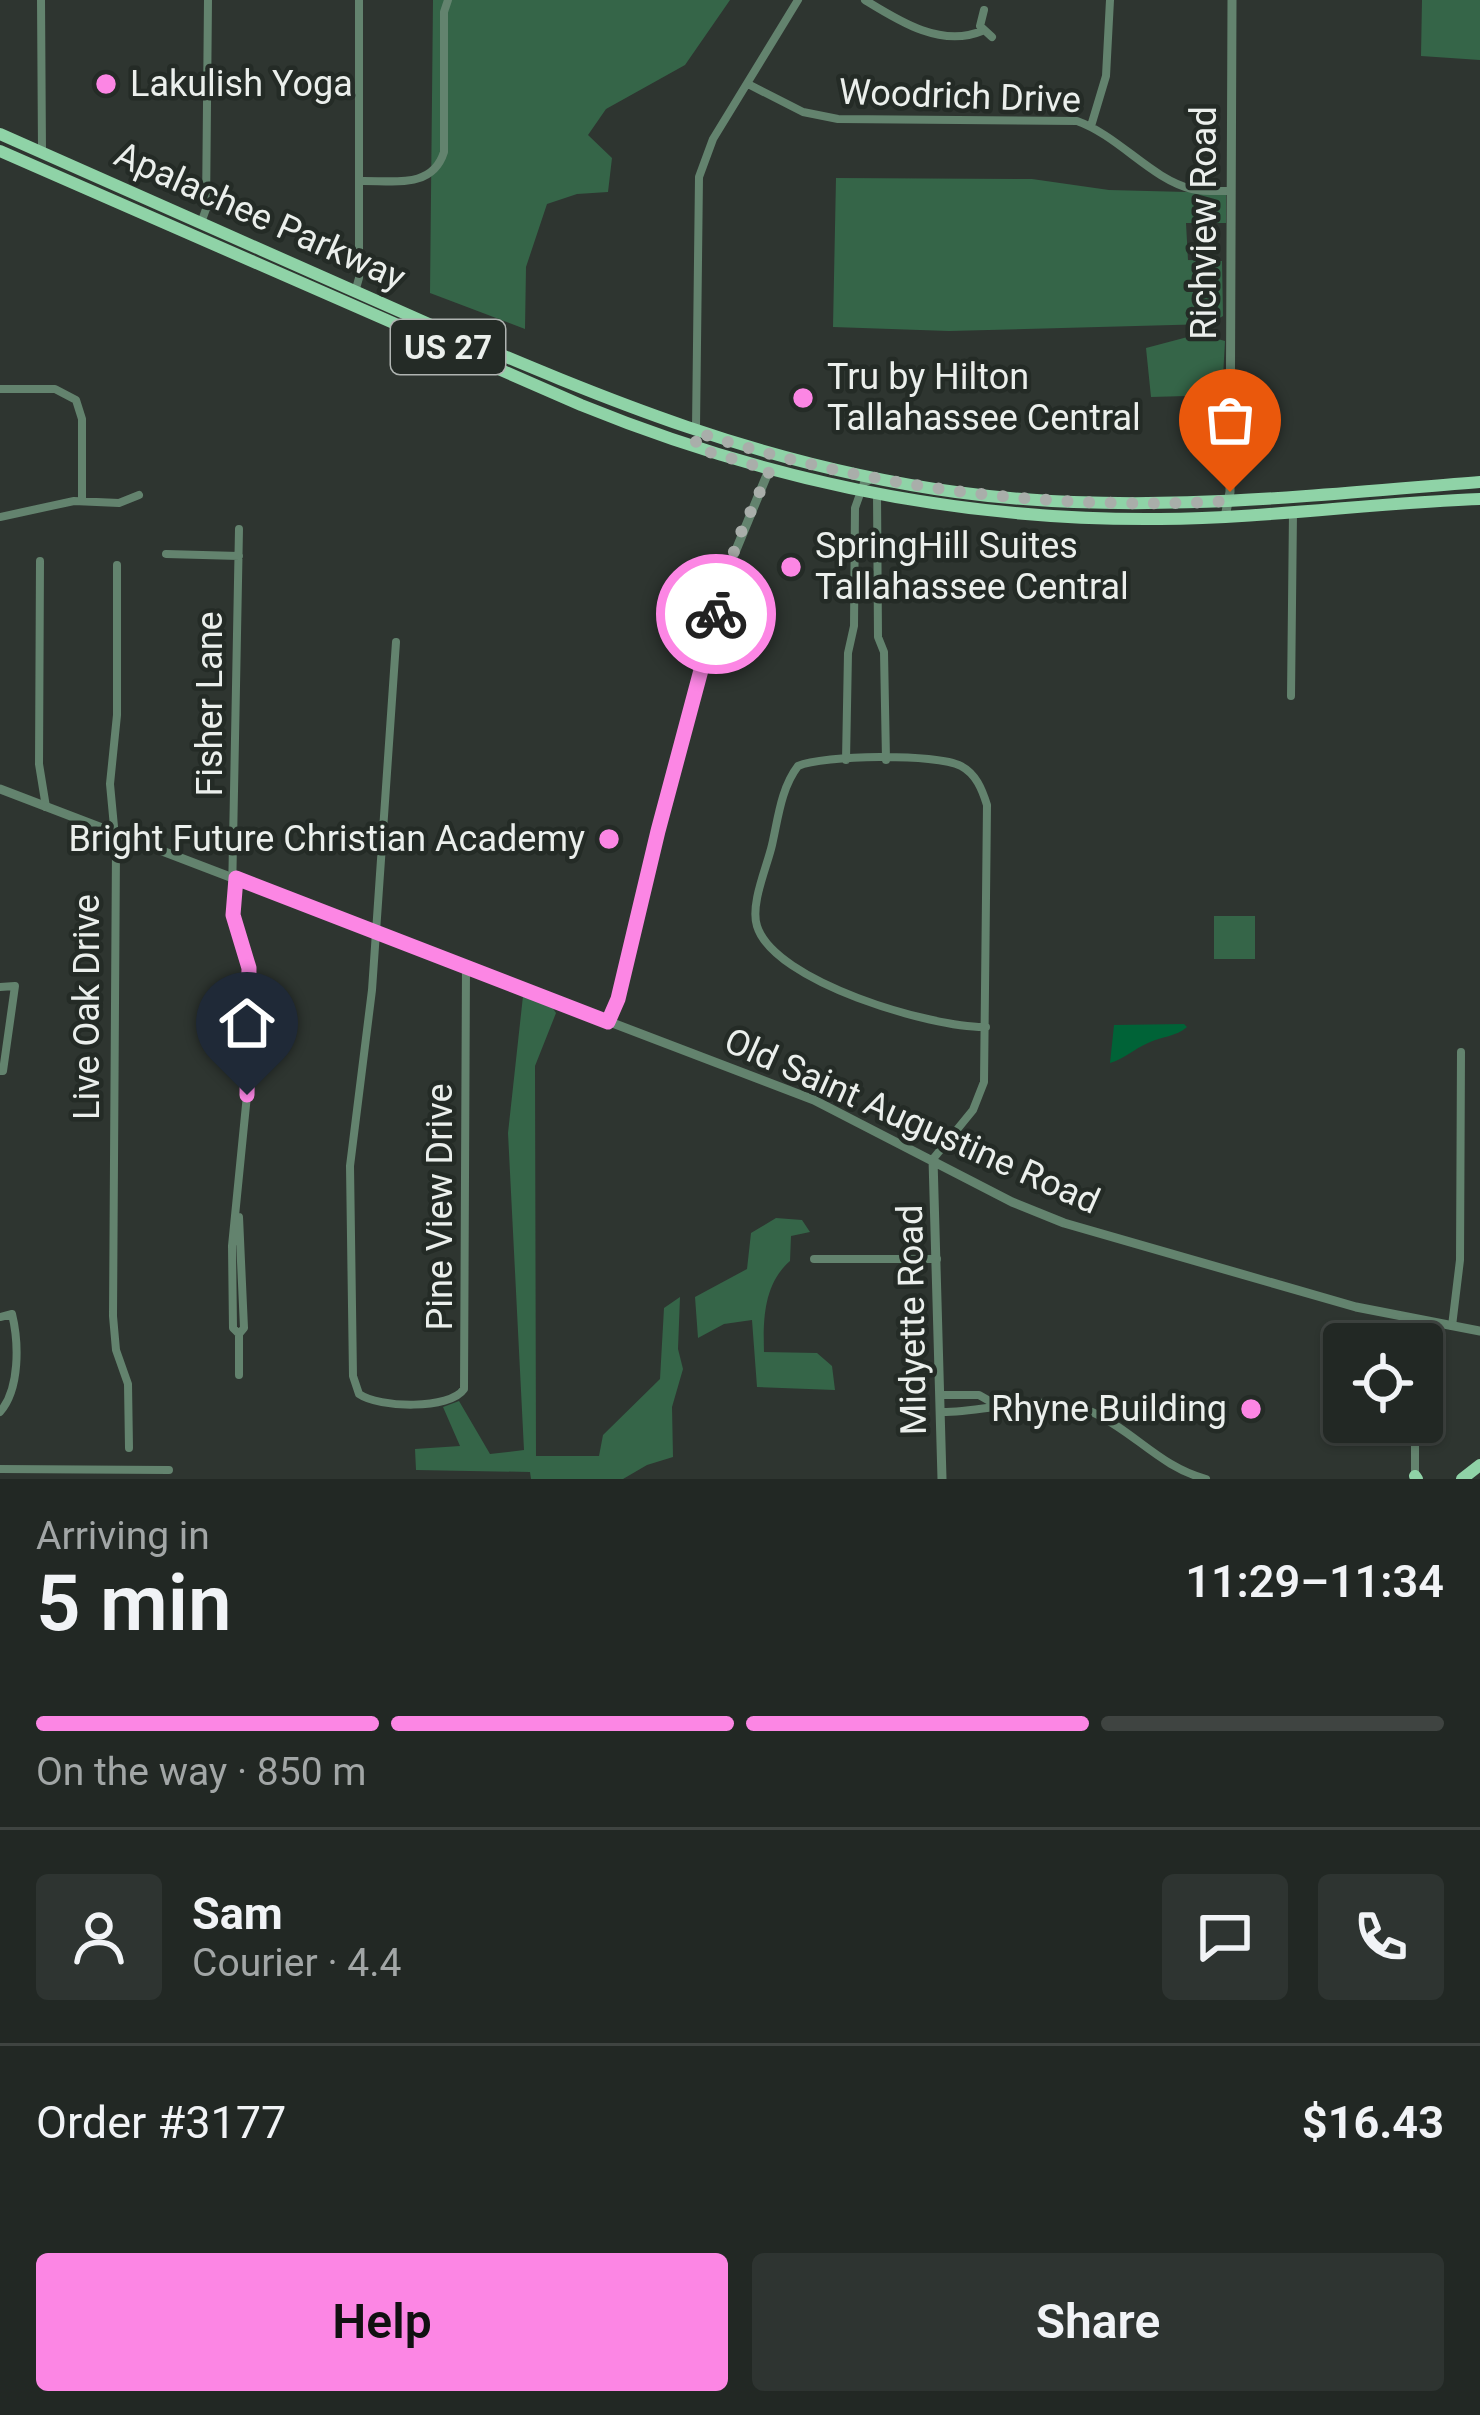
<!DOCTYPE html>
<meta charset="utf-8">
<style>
body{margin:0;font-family:Roboto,sans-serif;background:#2e3431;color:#f1f3f6;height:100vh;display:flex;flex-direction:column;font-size:45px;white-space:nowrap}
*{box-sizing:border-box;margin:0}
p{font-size:39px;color:#a2a6a6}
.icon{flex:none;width:66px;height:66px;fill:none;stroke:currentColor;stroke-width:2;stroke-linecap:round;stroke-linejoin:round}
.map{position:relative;height:1479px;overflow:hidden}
.details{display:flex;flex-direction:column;background:#222824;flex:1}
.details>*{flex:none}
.controls{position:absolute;left:1323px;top:1323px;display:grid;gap:24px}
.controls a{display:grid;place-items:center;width:120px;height:120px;border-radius:12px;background:#222824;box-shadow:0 3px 9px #0004,0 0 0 3px #3f4441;font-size:60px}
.pin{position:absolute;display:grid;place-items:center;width:102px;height:102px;color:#fff;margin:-123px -51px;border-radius:50% 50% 50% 0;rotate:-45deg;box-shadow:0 0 12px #0007}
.pin .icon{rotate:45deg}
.courier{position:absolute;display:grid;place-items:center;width:120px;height:120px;margin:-60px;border:9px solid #fc86e4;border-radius:50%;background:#fff;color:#222;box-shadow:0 3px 15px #0007}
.summary em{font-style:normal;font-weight:600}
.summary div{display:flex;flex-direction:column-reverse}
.summary{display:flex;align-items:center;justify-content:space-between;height:204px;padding:0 36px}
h1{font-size:78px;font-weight:600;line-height:90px}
.bar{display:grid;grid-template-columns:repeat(4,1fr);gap:18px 12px;align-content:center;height:144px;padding:0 36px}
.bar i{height:15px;border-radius:9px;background:#3f4441}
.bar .active{background:#fc86e4}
.bar p{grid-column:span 4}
.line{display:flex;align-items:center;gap:30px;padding:0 36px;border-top:3px solid #3f4441}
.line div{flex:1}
.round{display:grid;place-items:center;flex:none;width:126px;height:126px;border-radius:12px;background:#2e3431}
.button{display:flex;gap:24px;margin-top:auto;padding:24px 36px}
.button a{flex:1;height:138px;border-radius:12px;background:#fc86e4;color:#111;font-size:48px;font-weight:600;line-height:138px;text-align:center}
.button a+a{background:#2e3431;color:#f1f3f6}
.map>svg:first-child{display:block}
.green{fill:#356548}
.water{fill:#006337}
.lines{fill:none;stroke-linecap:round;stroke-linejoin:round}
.minor{stroke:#63836e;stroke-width:8}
.tertiary{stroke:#63836e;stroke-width:9}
.primary{stroke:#8fd3a7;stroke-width:12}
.done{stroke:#a9aeaa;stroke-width:12;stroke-dasharray:0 21.6}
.route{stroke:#fc86e4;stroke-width:15}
.poi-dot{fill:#fc86e4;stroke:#242b26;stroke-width:4.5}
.labels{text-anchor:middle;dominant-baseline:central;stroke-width:9;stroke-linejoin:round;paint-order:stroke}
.shield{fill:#242b26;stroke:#afb4b1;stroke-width:3}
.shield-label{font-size:33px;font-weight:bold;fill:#ebefec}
.poi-label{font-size:36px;fill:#ebefec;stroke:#242b26;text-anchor:start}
.street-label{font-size:36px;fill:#ebefec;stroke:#242b26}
</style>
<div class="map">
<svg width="1480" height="1479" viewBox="0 0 1480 1479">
<rect width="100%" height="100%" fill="#2e3530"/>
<path class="green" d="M433 0H730L685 65 606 109 588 135 612 158 608 192 577 194 547 204 526 267 525 329 430 293Z
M1422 0H1480V60L1421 56Z
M836 178 1032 179 1109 190 1226 193V223H1186L1188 260 1222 261 1223 316 1210 324 949 331 833 327Z
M1199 334 1225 341 1222 395 1151 397 1146 348Z
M1214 916H1255V959H1214Z
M523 996 548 1001 556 1013 535 1066 536 1456H599L603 1435 660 1379 664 1308 680 1297 678 1349 683 1369 672 1407 673 1457 647 1465 623 1479H531L530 1472 416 1470 415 1449 460 1446 443 1407 459 1401 490 1454 524 1450 508 1133Z
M776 1218 802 1220 810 1232 791 1236 790 1261C764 1284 763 1318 764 1352L817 1353 832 1366 835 1390 757 1387 752 1320 724 1324 698 1338 695 1297 747 1269 751 1233Z"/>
<path class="water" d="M1184 1024 1187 1027C1176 1037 1162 1036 1148 1043 1134 1049 1124 1059 1110 1063L1114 1025Z"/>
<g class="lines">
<path class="minor" d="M41 0 42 151
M865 0C899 21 941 48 982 31
M984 10 980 26 992 37
M748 84 803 112 838 119 1077 121C1119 136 1151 179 1192 189 1205 192 1219 191 1231 191
M1091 126 1106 76 1110 0
M359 181C392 180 432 190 444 152V12L448 0
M201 223 206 209 208 0
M355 292 359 278V0
M0 389H55L76 400 82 419V501
M696 428 699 177 713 139 798 0
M877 493 878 637 884 652 886 760
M0 517 74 501 119 503 139 495
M239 529 232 896 233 915 249 968 247 1095 232 1246 233 1328 239 1334
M166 554 239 556
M40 561 39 764 46 807
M117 565V715L110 784 116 848 113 1316 116 1350 128 1384 129 1448
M396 642 372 990 350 1166 353 1376 359 1394C379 1408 450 1410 464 1389L466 967
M1291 696 1293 512
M846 760 848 653 854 626 855 508 866 477 868 481
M0 987 15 986 3 1071H0
M933 1159 973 1110 984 1082 987 805C982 789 976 774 961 766 936 753 823 755 798 766 781 788 778 819 772 845 767 867 750 904 757 926 774 982 932 1028 986 1027
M814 1259H937
M0 1317 12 1314C19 1343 20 1389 0 1412
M1452 1326 1460 1260 1461 1052
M1416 1344 1417 1319
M239 1375V1334L244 1328 239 1217
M942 1395H979L993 1403
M942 1412C990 1412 1044 1391 1092 1412 1134 1431 1160 1467 1206 1479
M0 1469 169 1470
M1415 1479V1422"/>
<path class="tertiary" d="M1225 517 1230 492 1232 0
M0 789 814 1100 1012 1202 1064 1223 1356 1307 1480 1331
M608 1022 618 999 674 768 729 567 769 470
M933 1159 942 1479"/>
<path class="primary" d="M0 134C144 197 287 262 431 325 609 401 761 465 956 492 1130 516 1306 496 1480 482
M0 151 581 405C765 480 961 521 1160 519 1267 518 1373 503 1480 499
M1415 1476 1417 1479
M1462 1479 1480 1465"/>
</g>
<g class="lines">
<path class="done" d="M716 614 737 541 770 470 696 448V432C868 488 1047 511 1228 501L1230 492"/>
<path class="route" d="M247 1095 249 968 233 915 236 878 608 1022 618 999 658 831 716 614"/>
</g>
<g class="poi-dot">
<circle cx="106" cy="84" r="12"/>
<circle cx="803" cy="398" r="12"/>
<circle cx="791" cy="567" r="12"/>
<circle cx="609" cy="839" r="12"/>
<circle cx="1251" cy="1409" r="12"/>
</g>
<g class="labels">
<rect class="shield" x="391" y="320" width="114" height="54" rx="9"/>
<g class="shield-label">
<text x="448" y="347">US 27</text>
</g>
<g class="poi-label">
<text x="130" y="84">Lakulish Yoga</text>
<text x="827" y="377">Tru by Hilton<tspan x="827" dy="41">Tallahassee Central</tspan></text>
<text x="815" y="546">SpringHill Suites<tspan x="815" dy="41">Tallahassee Central</tspan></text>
<text x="585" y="839" text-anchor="end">Bright Future Christian Academy</text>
<text x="1227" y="1409" text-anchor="end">Rhyne Building</text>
</g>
<g class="street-label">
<text transform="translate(960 96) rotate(2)">Woodrich Drive</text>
<text transform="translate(260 216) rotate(24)">Apalachee Parkway</text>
<text transform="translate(1204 223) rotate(-90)">Richview Road</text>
<text transform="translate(210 704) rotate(-90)">Fisher Lane</text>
<text transform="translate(87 1007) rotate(-90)">Live Oak Drive</text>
<text transform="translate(912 1121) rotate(24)">Old Saint Augustine Road</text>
<text transform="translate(440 1207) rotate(-90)">Pine View Drive</text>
<text transform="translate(912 1320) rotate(-91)">Midyette Road</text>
</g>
</g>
</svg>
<div class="controls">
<a><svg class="icon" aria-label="locate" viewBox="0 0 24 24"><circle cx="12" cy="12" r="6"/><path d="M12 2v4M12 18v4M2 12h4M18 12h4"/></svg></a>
</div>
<div class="pin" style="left:1230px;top:492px;background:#ea580c"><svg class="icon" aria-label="bag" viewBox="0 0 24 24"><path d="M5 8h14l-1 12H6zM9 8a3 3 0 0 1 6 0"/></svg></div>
<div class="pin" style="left:247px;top:1095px;background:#1f2937"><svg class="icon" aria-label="home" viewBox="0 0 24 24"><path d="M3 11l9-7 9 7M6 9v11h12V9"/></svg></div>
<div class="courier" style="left:716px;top:614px"><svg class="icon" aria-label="bike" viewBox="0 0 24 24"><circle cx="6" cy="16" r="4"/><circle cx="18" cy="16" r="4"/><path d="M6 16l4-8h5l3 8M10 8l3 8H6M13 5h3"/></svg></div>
</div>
<section class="details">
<div class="summary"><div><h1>5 min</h1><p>Arriving in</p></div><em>11:29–11:34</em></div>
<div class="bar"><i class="active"></i><i class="active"></i><i class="active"></i><i></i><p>On the way · 850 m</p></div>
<div class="line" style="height:216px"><a class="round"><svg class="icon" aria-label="person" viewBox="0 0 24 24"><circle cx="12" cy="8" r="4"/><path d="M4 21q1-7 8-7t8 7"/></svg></a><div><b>Sam</b><p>Courier · 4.4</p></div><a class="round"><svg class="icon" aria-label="chat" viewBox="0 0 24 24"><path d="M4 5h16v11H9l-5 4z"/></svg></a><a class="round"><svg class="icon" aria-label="phone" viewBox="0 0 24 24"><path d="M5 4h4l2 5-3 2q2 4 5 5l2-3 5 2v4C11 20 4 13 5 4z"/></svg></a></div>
<div class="line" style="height:156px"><div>Order #3177</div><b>$16.43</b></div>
<div class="button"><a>Help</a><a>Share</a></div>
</section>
